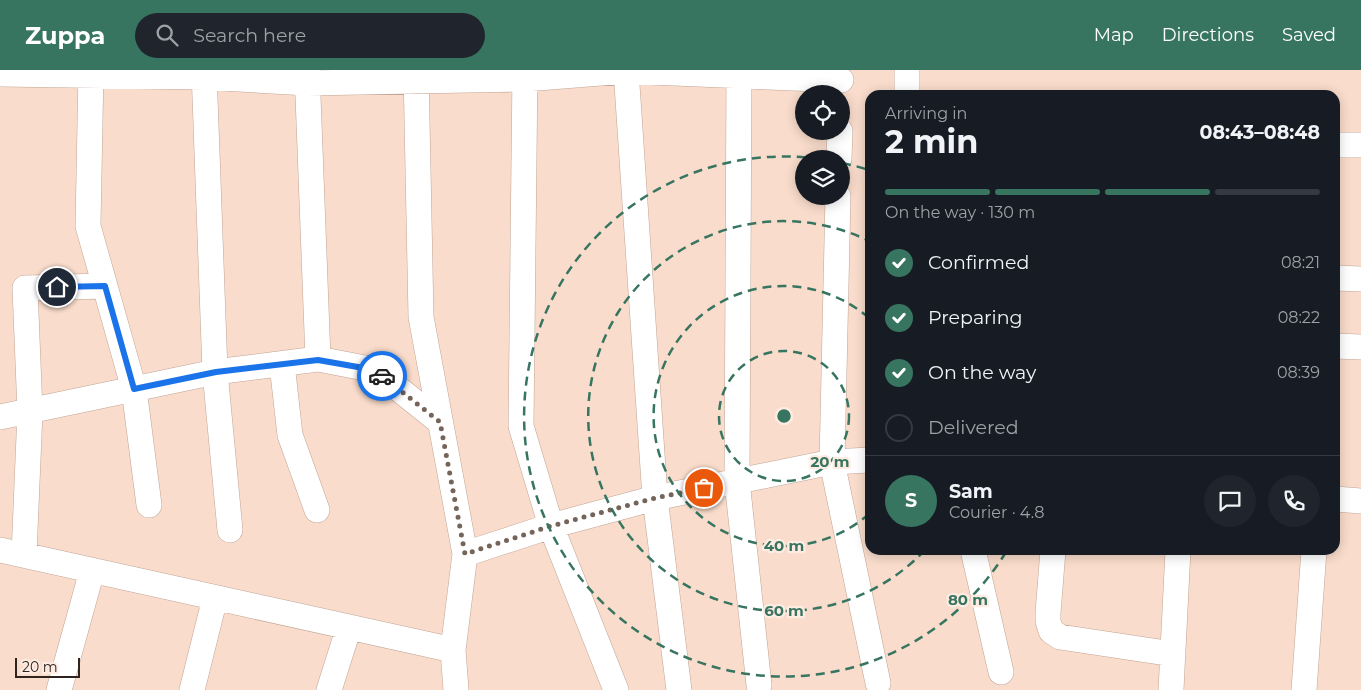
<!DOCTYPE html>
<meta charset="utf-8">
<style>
body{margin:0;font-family:Montserrat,sans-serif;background:#20242c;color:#f1f3f6;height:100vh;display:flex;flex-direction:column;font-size:19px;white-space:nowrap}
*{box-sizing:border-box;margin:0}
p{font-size:16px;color:#9ea1a6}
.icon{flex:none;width:28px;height:28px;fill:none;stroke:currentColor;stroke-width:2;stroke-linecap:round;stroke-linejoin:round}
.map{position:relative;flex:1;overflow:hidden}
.sheet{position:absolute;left:865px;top:20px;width:475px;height:465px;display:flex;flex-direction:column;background:#171b24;border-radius:15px;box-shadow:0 2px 12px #0003}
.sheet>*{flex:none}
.fabs{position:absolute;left:795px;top:15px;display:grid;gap:10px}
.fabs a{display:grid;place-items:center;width:55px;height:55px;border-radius:50%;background:#171b24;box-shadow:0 2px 12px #0003;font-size:25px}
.scale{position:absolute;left:15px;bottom:12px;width:65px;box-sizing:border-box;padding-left:5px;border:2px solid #2e231d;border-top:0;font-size:14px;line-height:18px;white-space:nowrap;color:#2e231d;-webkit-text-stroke:4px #feece2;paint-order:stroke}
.pin{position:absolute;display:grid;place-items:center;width:42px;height:42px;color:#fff;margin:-21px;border:2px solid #fff;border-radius:50%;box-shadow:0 1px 5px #0007}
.courier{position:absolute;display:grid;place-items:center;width:50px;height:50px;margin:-25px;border:4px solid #1a73e8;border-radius:50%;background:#fff;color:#222;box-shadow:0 1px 6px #0007}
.summary em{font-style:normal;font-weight:700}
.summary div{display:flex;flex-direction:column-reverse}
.summary{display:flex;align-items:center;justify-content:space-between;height:85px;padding:0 20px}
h1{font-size:32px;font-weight:700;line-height:38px}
.bar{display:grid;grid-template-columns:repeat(4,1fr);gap:8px 5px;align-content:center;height:60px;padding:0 20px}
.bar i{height:6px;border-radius:4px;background:#363941}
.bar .selected{background:#387561}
.bar p{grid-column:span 4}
.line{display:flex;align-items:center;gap:12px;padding:0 20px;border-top:1px solid #363941}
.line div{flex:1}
.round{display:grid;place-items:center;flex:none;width:52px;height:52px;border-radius:26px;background:#20242c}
ol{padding:0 20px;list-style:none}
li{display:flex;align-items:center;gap:15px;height:55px}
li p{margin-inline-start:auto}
li .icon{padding:5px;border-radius:50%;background:#387561;color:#fff;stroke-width:4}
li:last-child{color:#9ea1a6}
li i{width:28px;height:28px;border:2px solid #363941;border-radius:50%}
header{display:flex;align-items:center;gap:30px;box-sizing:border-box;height:70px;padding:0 25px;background:#387561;color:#fff}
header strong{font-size:24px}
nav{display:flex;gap:28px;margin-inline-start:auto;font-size:18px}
.search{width:350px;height:45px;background:#20242c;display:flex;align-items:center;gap:12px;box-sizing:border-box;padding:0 18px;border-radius:28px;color:#9ea1a6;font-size:19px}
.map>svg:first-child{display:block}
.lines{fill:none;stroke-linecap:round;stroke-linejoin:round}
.street-casing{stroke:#c1a595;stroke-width:26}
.street{stroke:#fff;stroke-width:25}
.done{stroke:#75645a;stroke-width:5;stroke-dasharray:0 9}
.route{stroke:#1a73e8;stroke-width:6}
.ring{fill:none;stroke:#387561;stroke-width:2.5;stroke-dasharray:9 6}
.centre{fill:#387561;stroke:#feece2;stroke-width:2.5}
.ring-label{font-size:15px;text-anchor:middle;font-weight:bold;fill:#387561;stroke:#feece2;stroke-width:4.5;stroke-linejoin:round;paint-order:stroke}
</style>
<header>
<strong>Zuppa</strong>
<div class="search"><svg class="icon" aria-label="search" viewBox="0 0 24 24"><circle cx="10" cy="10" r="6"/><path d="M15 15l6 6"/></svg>Search here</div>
<nav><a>Map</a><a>Directions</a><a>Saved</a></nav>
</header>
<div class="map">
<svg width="1361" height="620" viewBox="0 0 1361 620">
<rect width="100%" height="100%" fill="#f9dccb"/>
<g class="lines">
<defs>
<path id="street" d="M91 0 88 156 134 319 149 435
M204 0 215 302 230 460
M307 0 318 289
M416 0 421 247 465 484 453 580 456 620
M525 0 521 356 551 456 616 620
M626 0 655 428 679 620
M739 0 737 411 759 615
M907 0V25
M0 4 204 7 307 13 525 9 626 1 841 10
M1335 75H1361
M839 89 840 61
M838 126 832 392 878 613
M1335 208 1361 209
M1335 276 1361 277
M282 294 290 365 317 440
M0 347 215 302 318 289 375 300 440 352
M1335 429 1361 431
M0 480 453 580
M973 480 1001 602
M1053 480 1048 543V551L1051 561 1060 567 1173 584
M465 484 551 456 655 428 832 392 870 390
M24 485 30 342 25 218 105 216
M59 620 92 501
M192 620 215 528
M329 620 349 557
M1171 620 1178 480
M1304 620 1314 480"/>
</defs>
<use href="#street" class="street-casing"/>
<use href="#street" class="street"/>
</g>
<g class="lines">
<path class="done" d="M382 306 440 352 465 484 551 456 655 428 704 418"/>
<path class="route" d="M57 217 105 216 134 319 216 302 318 290 375 300 382 306"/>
</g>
<g class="ring">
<circle cx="784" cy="346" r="65"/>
<path d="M869 444A130 130 0 1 1 869 248"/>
<path d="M925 480A195 195 0 1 1 869 171"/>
<path d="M1006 482A260 260 0 1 1 820 89M842 93A260 260 0 0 1 869 100"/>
</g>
<circle cx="784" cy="346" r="8" class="centre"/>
<g class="ring-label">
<text x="830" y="397">20 m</text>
<text x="784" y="481">40 m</text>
<text x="968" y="535">80 m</text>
<text x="784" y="546">60 m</text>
</g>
</svg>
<div class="fabs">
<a><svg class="icon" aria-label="locate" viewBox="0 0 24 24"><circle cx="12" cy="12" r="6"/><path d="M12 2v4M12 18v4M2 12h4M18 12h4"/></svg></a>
<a><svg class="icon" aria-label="layers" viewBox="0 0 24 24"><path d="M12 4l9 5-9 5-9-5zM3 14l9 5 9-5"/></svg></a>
</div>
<div class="scale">20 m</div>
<div class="pin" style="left:704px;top:418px;background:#ea580c"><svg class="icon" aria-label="bag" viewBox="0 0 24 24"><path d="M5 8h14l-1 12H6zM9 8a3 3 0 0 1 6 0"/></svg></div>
<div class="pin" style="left:57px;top:217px;background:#1f2937"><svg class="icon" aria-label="home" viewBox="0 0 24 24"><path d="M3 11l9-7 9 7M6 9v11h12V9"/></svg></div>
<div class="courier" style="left:382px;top:306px"><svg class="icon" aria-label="car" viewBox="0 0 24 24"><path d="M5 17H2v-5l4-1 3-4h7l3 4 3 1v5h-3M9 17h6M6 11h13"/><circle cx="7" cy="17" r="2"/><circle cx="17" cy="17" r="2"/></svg></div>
<section class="sheet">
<div class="summary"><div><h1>2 min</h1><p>Arriving in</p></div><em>08:43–08:48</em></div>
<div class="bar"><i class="selected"></i><i class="selected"></i><i class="selected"></i><i></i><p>On the way · 130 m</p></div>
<ol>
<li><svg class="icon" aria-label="check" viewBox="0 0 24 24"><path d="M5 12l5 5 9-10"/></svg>Confirmed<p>08:21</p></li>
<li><svg class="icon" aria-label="check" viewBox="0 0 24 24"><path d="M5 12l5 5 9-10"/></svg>Preparing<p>08:22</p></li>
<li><svg class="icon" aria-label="check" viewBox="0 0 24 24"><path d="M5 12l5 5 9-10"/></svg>On the way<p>08:39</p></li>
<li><i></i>Delivered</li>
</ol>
<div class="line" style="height:90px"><b class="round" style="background:#387561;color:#fff">S</b><div><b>Sam</b><p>Courier · 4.8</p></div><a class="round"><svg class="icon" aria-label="chat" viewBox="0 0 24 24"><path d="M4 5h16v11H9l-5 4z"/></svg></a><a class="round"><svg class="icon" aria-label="phone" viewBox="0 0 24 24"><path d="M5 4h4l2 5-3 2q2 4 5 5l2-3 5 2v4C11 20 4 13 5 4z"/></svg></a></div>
</section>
</div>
